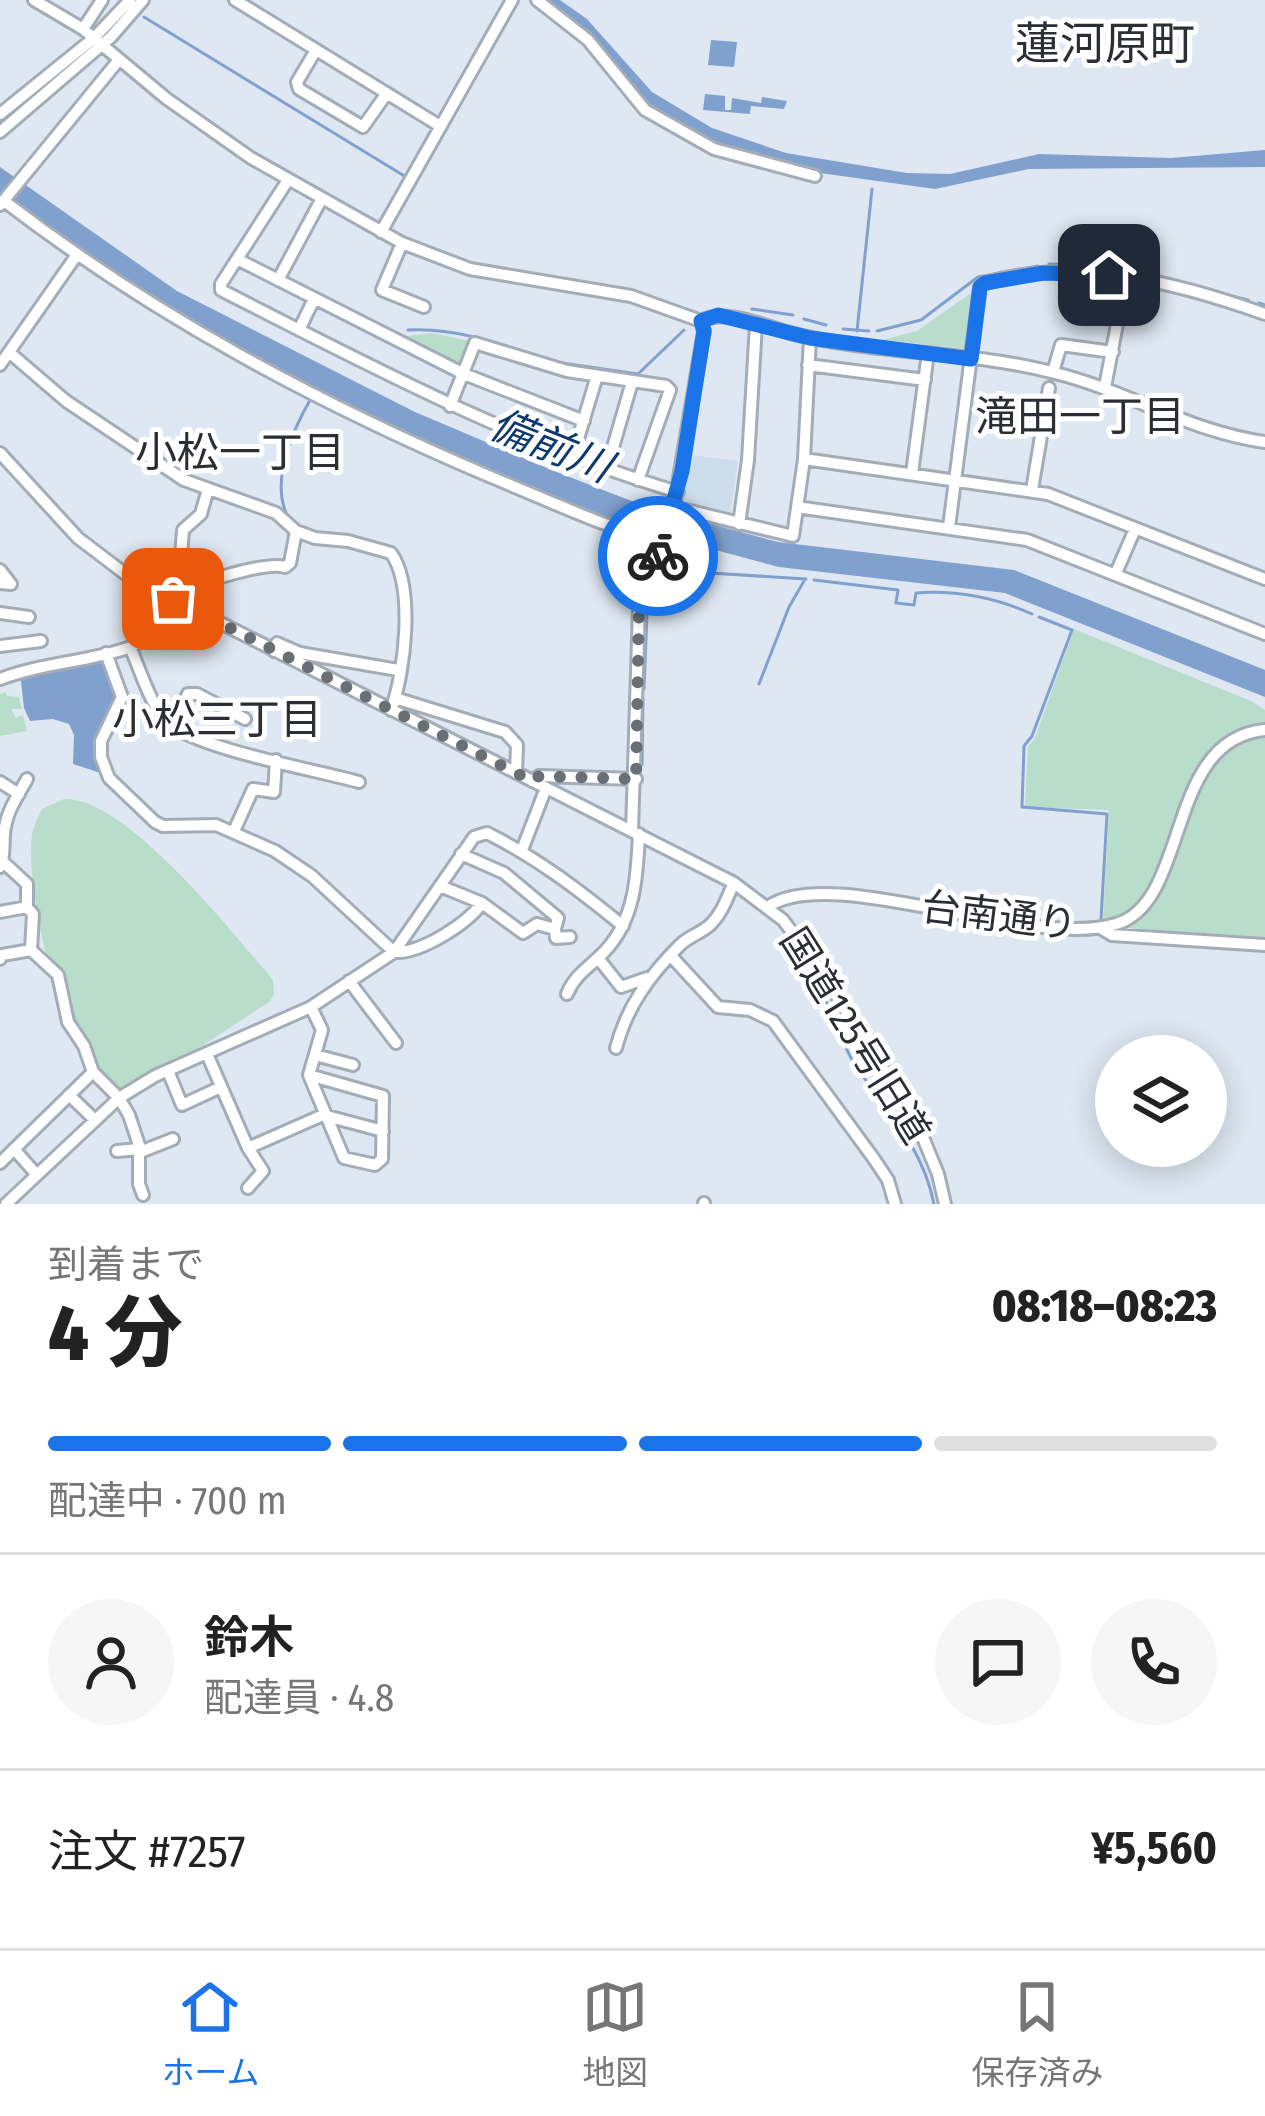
<!DOCTYPE html>
<html lang="ja">
<meta charset="utf-8">
<style>
body{margin:0;font-family:"Fira Sans Condensed","Noto Sans JP",sans-serif;background:#f6f6f6;color:#222;height:100vh;display:flex;flex-direction:column;font-size:45px;white-space:nowrap}
*{box-sizing:border-box;margin:0}
p{font-size:39px;color:#767676}
.icon{flex:none;width:66px;height:66px;fill:none;stroke:currentColor;stroke-width:2;stroke-linecap:round;stroke-linejoin:round}
.map{position:relative;height:1204px;overflow:hidden}
.details{display:flex;flex-direction:column;background:#fff;flex:1}
.details>*{flex:none}
.buttons{position:absolute;left:1095px;top:1035px;display:grid;gap:24px}
.buttons a{display:grid;place-items:center;width:132px;height:132px;border-radius:50%;background:#fff;box-shadow:0 6px 30px #0003;font-size:60px}
.pin{position:absolute;display:grid;place-items:center;width:102px;height:102px;color:#fff;margin:-51px;border-radius:24px;box-shadow:0 6px 18px #0006}
.courier{position:absolute;display:grid;place-items:center;width:120px;height:120px;margin:-60px;border:9px solid #1a73e8;border-radius:50%;background:#fff;color:#222;box-shadow:0 3px 15px #0007}
.overview em{font-style:normal;font-weight:800}
.overview div{display:flex;flex-direction:column-reverse}
.overview{display:flex;align-items:center;justify-content:space-between;height:204px;padding:0 48px}
h1{font-size:78px;font-weight:800;line-height:90px}
.bar{display:grid;grid-template-columns:repeat(4,1fr);gap:18px 12px;align-content:center;height:144px;padding:0 48px}
.bar i{height:15px;border-radius:9px;background:#e0e0e0}
.bar .selected{background:#1a73e8}
.bar p{grid-column:span 4}
.line{display:flex;align-items:center;gap:30px;padding:0 48px;border-top:3px solid #e0e0e0}
.line div{flex:1}
.round{display:grid;place-items:center;flex:none;width:126px;height:126px;border-radius:63px;background:#f6f6f6}
.menu{display:flex;justify-content:space-around;align-items:center;height:168px;border-top:3px solid #e0e0e0;background:#fff;font-size:33px;color:#767676}
.menu a{display:grid;justify-items:center;gap:6px}
.menu .selected{color:#1a73e8}
.map>svg:first-child{display:block}
.built{fill:#ceddec}
.green{fill:#b8ddcb}
.water{fill:#80a0cd}
.lines{fill:none;stroke-linecap:round;stroke-linejoin:round}
.stream{stroke:#80a0cd;stroke-width:3}
.minor-casing{stroke:#a4acb6;stroke-width:16}
.minor{stroke:#fff;stroke-width:10}
.done{stroke:#6a6f75;stroke-width:12;stroke-dasharray:0 21.6}
.route{stroke:#1a73e8;stroke-width:15}
.labels{text-anchor:middle;dominant-baseline:central;stroke-width:10;stroke-linejoin:round;paint-order:stroke}
.street-label{font-size:39px;fill:#2b2e32;stroke:#fff}
.neighbourhood-label{font-size:42px;fill:#2b2e32;stroke:#fff}
.water-label{font-size:42px;font-style:italic;fill:#103970;stroke:#fff}
.quarter-label{font-size:45px;fill:#2b2e32;stroke:#fff}
</style>
<div class="map">
<svg width="1265" height="1204" viewBox="0 0 1265 1204">
<rect width="100%" height="100%" fill="#dfe8f2"/>
<path class="built" d="M691 455 738 461 730 516 683 501Z"/>
<path class="green" d="M971 293 976 294 969 349 882 340 917 331Z
M432 333 474 342 460 368 405 341 407 336Z
M1074 629 1251 701 1265 710V726C1197 727 1170 836 1150 889 1138 905 1124 918 1103 921L1109 810 1025 807 1028 747 1035 738Z
M5 692 7 696 19 697 22 709H11L16 718 23 715 27 731 0 736V694Z
M1265 735V937L1122 928 1142 918 1153 905C1170 862 1192 775 1228 747 1239 739 1252 737 1265 735Z
M64 799C125 796 234 934 273 980L274 995 269 1002 130 1093C65 1084 24 891 32 835 33 826 38 818 42 809Z"/>
<path class="water" d="M545 0H560L587 19 652 92 712 128 786 153 907 173 950 174 1039 154 1171 158 1265 150V167L1029 169 935 189 820 173 717 146 646 106 610 67 593 37Z
M711 40 737 42 734 67 708 65Z
M705 94 725 96V110H731L732 98 761 103 762 97 787 101 784 109 751 106 750 114 703 110Z
M0 167 177 291 415 412 554 471 647 507 778 542 1014 570 1265 670V697L1005 593 779 567 626 526 409 436 230 347 71 247 0 192Z
M105 655 120 697 100 741 104 774 73 764 74 735 69 724 53 719 30 721 24 708 20 673Z"/>
<g class="lines">
<path class="stream" d="M144 17 406 177
M1049 264 1105 266
M1116 268 1248 300
M1259 303 1265 305
M752 309 793 315
M804 319 826 325
M843 329 869 331
M408 330C453 327 498 343 540 357
M857 331 872 189
M877 331 921 320 978 277 1038 266
M555 362 638 374 684 330
M288 517C270 482 292 432 310 400
M814 580 898 590 896 603 914 605 916 593C956 590 996 598 1032 614
M1039 617 1072 630 1032 736 1024 746 1022 807 1107 814 1101 919
M759 684 789 607 804 581
M644 689 648 589 663 573 678 571 806 579
M642 765 643 699
M820 993C838 1015 840 1044 857 1068 888 1112 923 1148 934 1204"/>
<defs>
<path id="minor" d="M34 0 83 29 167 99 251 158 402 243 470 269 631 296 701 321 704 331 674 507 664 541 645 581 639 607 632 831
M235 0 440 126
M537 0 588 40 645 110 714 149 815 176
M83 29 102 0
M316 50 297 82 299 89 363 127 387 93
M0 114 94 38 130 0
M0 132 111 37 143 0
M288 180 221 284V290C370 366 517 444 678 492
M4 201C154 316 317 403 491 477 547 500 604 527 663 543
M0 205 118 61
M381 232 512 0
M402 243 382 290 424 307
M237 259 464 374 584 421
M278 280 321 200
M701 321C725 308 764 326 790 333 877 355 969 350 1055 373 1128 391 1190 432 1265 442
M299 330 314 299
M10 353 66 401 184 480 276 513 296 531 315 538 348 541 391 553C415 587 405 672 391 710
M0 365 76 256
M808 365 925 380
M1053 372 1061 345 1113 352
M1105 387 1126 277
M450 406 475 343 567 371 666 386 670 390 638 480
M0 453 78 538 128 576 734 883 783 920 821 971 917 1123 938 1174 945 1204
M573 455 597 376
M804 459 1048 494 1265 579
M607 468 632 382
M912 473 928 353
M1032 490 1049 388
M674 507 793 536 804 459 810 338
M797 507 1027 540 1265 634
M739 524 748 460 756 324
M949 527 980 287 985 283C1075 256 1179 283 1265 314
M0 570 11 584 0 583
M1116 573 1135 529
M178 594 183 530 201 514 208 489
M0 613 29 617
M0 646 41 641
M130 647C141 671 150 706 169 723 198 749 316 770 359 782
M274 651 277 643 300 653 398 670
M106 653 122 697 101 741V757L109 778 155 822 163 826 216 825 275 851 312 876 394 952C420 954 467 924 482 903
M0 679C42 663 86 662 128 648 156 638 155 609 178 594 195 583 267 561 285 567L290 563 296 531
M395 698 505 732 517 745 516 773
M173 726 188 694H197L245 719
M532 781 539 776 636 779
M0 782 19 794
M234 831 253 789 274 792 276 760
M522 850 546 788
M461 854 504 873 558 918 555 929
M0 859 27 884V907
M0 867C6 853 2 841 5 827 8 810 18 795 27 779
M440 886 482 903 523 933 537 924 555 929 556 938 570 937
M769 906C834 863 1031 950 1116 924 1191 902 1164 739 1265 730
M0 912 27 907 33 914 31 950 58 975 68 1022 84 1046 93 1072 119 1098 129 1115 139 1145V1184L143 1195
M1100 928 1112 935 1265 945
M671 956 718 1007 750 1010 773 1021 874 1159 888 1180 895 1204
M598 958 621 987 647 978
M0 959 2 955 31 950
M349 981 396 1043
M567 994C575 974 591 966 605 951 635 919 637 877 639 834
M616 1048C627 1006 650 975 680 945 689 936 702 933 711 924 723 912 727 897 734 883
M207 1054 248 1148 263 1171 248 1188
M315 1055 353 1065
M168 1071 182 1105 221 1087
M309 1075 383 1096 382 1159 375 1165 344 1158 309 1075 322 1030 311 1007
M69 1095 95 1120
M248 1148 323 1115 383 1131
M14 1149 37 1175
M117 1151 139 1149
M140 1152 173 1139
M0 1163 93 1072
M704 1203V1204
M6 1204 119 1098 155 1076 311 1007 394 952 474 837 487 833C537 858 579 890 623 926"/>
</defs>
<use href="#minor" class="minor-casing"/>
<use href="#minor" class="minor"/>
</g>
<g class="lines">
<path class="done" d="M173 599 532 781 539 776 636 779 639 607 645 581 658 556"/>
<path class="route" d="M658 556 682 471 704 331 701 321 718 315 810 338 971 359 980 287 985 283 1043 273 1109 275"/>
</g>
<g class="labels">
<g class="street-label">
<text transform="translate(999 916) rotate(7)">台南通り</text>
<text transform="translate(855 1036) rotate(58)">国道125号旧道</text>
</g>
<g class="neighbourhood-label">
<text x="1080" y="417">滝田一丁目</text>
<text x="240" y="453">小松一丁目</text>
<text x="217" y="720">小松三丁目</text>
</g>
<g class="water-label">
<text transform="translate(551 446) rotate(22)">備前川</text>
</g>
<g class="quarter-label">
<text x="1105" y="44">蓮河原町</text>
</g>
</g>
</svg>
<div class="buttons">
<a><svg class="icon" aria-label="layers" viewBox="0 0 24 24"><path d="M12 4l9 5-9 5-9-5zM3 14l9 5 9-5"/></svg></a>
</div>
<div class="pin" style="left:173px;top:599px;background:#ea580c"><svg class="icon" aria-label="bag" viewBox="0 0 24 24"><path d="M5 8h14l-1 12H6zM9 8a3 3 0 0 1 6 0"/></svg></div>
<div class="pin" style="left:1109px;top:275px;background:#1f2937"><svg class="icon" aria-label="home" viewBox="0 0 24 24"><path d="M3 11l9-7 9 7M6 9v11h12V9"/></svg></div>
<div class="courier" style="left:658px;top:556px"><svg class="icon" aria-label="bike" viewBox="0 0 24 24"><circle cx="6" cy="16" r="4"/><circle cx="18" cy="16" r="4"/><path d="M6 16l4-8h5l3 8M10 8l3 8H6M13 5h3"/></svg></div>
</div>
<section class="details">
<div class="overview"><div><h1>4 分</h1><p>到着まで</p></div><em>08:18–08:23</em></div>
<div class="bar"><i class="selected"></i><i class="selected"></i><i class="selected"></i><i></i><p>配達中 · 700 m</p></div>
<div class="line" style="height:216px"><a class="round"><svg class="icon" aria-label="person" viewBox="0 0 24 24"><circle cx="12" cy="8" r="4"/><path d="M4 21q1-7 8-7t8 7"/></svg></a><div><b>鈴木</b><p>配達員 · 4.8</p></div><a class="round"><svg class="icon" aria-label="chat" viewBox="0 0 24 24"><path d="M4 5h16v11H9l-5 4z"/></svg></a><a class="round"><svg class="icon" aria-label="phone" viewBox="0 0 24 24"><path d="M5 4h4l2 5-3 2q2 4 5 5l2-3 5 2v4C11 20 4 13 5 4z"/></svg></a></div>
<div class="line" style="height:156px"><div>注文 #7257</div><b>¥5,560</b></div>
</section>
<nav class="menu">
<a class="selected"><svg class="icon" aria-label="home" viewBox="0 0 24 24"><path d="M3 11l9-7 9 7M6 9v11h12V9"/></svg>ホーム</a>
<a><svg class="icon" aria-label="map" viewBox="0 0 24 24"><path d="M3 6l6-2 6 2 6-2v14l-6 2-6-2-6 2zM9 4v14M15 6v14"/></svg>地図</a>
<a><svg class="icon" aria-label="saved" viewBox="0 0 24 24"><path d="M7 4h10v16l-5-4-5 4z"/></svg>保存済み</a>
</nav>
